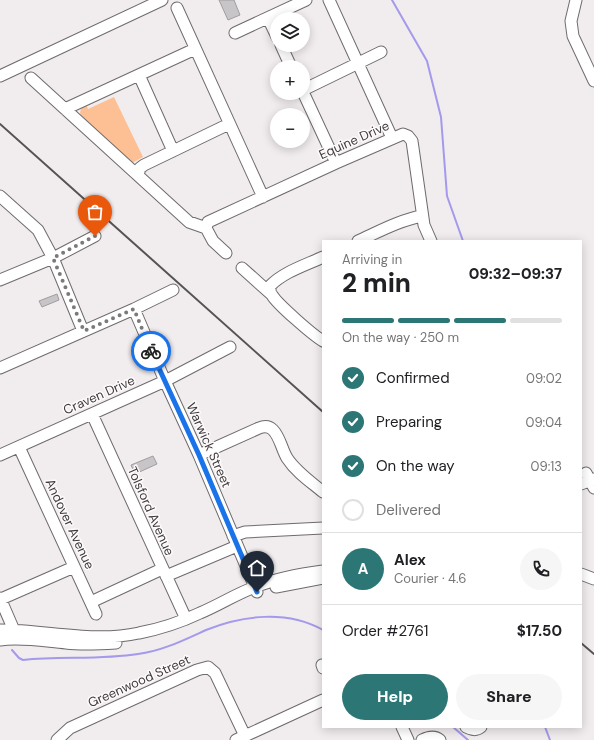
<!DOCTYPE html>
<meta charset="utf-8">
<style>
body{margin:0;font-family:"DM Sans",sans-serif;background:#f6f6f6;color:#202124;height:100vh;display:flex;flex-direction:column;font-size:15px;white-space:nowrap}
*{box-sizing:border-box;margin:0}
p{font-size:13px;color:#757577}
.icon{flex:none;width:22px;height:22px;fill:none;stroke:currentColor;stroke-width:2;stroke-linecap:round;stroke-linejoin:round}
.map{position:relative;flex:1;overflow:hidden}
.sheet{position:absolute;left:322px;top:240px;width:260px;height:488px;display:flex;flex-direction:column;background:#fff;border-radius:0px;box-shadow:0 2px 10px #0003}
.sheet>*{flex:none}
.buttons{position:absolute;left:270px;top:12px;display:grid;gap:8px}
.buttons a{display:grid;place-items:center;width:40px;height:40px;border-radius:50%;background:#fff;box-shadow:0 2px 10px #0003;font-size:20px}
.pin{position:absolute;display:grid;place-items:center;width:34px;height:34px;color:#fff;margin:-41px -17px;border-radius:50% 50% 50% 0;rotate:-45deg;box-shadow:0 0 4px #0007}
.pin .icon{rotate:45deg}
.courier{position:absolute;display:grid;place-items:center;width:40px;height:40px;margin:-20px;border:3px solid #1a73e8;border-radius:50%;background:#fff;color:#222;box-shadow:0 1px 5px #0007}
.head em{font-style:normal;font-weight:800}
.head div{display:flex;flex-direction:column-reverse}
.head{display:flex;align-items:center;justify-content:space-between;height:68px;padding:0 20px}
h1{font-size:26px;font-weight:800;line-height:30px}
.bar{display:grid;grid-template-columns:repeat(4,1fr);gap:6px 4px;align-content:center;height:48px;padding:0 20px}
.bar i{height:5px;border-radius:3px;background:#e0e0e0}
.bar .on{background:#2c7675}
.bar p{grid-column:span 4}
.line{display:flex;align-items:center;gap:10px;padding:0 20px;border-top:1px solid #e0e0e0}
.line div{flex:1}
.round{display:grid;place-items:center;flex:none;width:42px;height:42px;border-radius:21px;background:#f6f6f6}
ol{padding:0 20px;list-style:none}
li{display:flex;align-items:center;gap:12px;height:44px}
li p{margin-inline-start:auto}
li .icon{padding:4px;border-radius:50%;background:#2c7675;color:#fff;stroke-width:4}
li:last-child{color:#757577}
li i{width:22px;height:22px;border:2px solid #e0e0e0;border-radius:50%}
.button{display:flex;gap:8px;margin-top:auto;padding:8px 20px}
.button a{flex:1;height:46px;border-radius:24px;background:#2c7675;color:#fff;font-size:16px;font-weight:800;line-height:46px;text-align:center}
.button a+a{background:#f6f6f6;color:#202124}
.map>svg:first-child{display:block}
.green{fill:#fdc094}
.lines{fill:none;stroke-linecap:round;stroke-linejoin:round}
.stream{stroke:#a599ec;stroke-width:2}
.building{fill:#c8c5c8;stroke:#a09da0}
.minor-casing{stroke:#6f6b6d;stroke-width:13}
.minor{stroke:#fff;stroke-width:11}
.rail{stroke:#555354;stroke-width:2}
.done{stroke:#7c797a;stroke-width:4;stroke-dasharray:0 7.2}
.route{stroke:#1a73e8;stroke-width:5}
.labels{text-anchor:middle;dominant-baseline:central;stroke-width:3;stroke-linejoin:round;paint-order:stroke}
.street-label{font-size:13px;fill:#3d3b3c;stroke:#fefafb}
</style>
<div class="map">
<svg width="594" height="740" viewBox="0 0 594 740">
<rect width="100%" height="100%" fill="#f1ecee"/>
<path class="green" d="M114 97 143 157 132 163 82 117 80 113 81 108 86 104 88 109Z"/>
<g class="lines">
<path class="stream" d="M392 0 427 61 441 117 447 196 463 241
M12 650 19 658 23 660C61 656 100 660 138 654 162 651 184 640 206 630 243 615 287 610 323 630
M453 727 468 740
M545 727 550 740"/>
</g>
<path class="building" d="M219 0H234L240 15 228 20Z
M57 294 59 300 42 307 39 301Z
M153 456 157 464 135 474 131 465Z"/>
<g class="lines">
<defs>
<path id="minor" d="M329 0 392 138
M576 0 571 21 573 36 594 81
M177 8 263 197
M268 18 277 37
M235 33 306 0
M281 45 291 67
M139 75 173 151
M0 76 162 0
M31 78 189 222 206 228 213 241 226 253
M303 90 381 52
M303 92 336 163
M65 109 195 49
M138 175 140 168 144 165 229 124
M0 196 38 230 53 258 83 331
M206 228 208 222 336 163 403 134 408 136 412 141 424 225 431 241
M358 241C378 232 400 220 422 216
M323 257C306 265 283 272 270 286 270 289 270 293 272 295 277 304 314 336 323 341
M242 268 271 294
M0 280 53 258 95 236
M134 309 165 381 199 455 257 592
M0 368 134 309 173 290
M92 414 186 619
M19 447 96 614
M0 455 165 381 230 347
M199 455 259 428C264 426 269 426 273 430 280 437 282 450 287 458 296 472 311 482 323 492
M586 473 594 488
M581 484 594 479
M233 536 245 532 323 528
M581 574 594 579
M166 576 237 546
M276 587 323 578
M0 598 16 635
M1 599 74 567
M91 602 162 569
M0 630C47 630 93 643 139 633 160 629 181 622 200 613 219 605 236 594 255 587 277 578 300 574 323 571
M0 640C22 637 43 641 66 643 82 645 99 644 116 643
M322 665 323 668
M402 727 408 740
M466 727C472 730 476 731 481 727
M57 740 70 728 197 670 208 667 215 673 245 736
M236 740 323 700
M422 740C428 737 434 735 440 740"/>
</defs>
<use href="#minor" class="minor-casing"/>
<use href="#minor" class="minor"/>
<path class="rail" d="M0 124 323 412
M581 643 594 654"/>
</g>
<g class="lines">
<path class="done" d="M95 236 53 258 84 331 134 309 151 351"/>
<path class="route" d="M151 351 199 455 257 592"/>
</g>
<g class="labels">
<g class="street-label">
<text transform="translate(354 140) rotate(-24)">Equine Drive</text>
<text transform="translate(99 395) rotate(-24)">Craven Drive</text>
<text transform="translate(209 445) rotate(66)">Warwick Street</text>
<text transform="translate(151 511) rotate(66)">Tolsford Avenue</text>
<text transform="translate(70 524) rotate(65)">Andover Avenue</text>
<text transform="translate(139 681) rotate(-24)">Greenwood Street</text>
</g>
</g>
</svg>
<div class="buttons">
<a><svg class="icon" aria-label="layers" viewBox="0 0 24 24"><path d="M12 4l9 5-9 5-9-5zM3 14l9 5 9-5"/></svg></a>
<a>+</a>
<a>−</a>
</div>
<div class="pin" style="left:95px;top:236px;background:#ea580c"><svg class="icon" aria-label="bag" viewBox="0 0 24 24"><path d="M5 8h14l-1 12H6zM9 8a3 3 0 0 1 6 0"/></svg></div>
<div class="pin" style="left:257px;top:592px;background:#1f2937"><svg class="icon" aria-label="home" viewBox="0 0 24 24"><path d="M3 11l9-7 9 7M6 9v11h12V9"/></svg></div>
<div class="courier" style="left:151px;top:351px"><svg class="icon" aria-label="bike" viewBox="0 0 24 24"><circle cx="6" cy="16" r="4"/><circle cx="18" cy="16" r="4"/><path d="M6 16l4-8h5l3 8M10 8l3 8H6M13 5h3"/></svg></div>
<section class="sheet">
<div class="head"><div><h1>2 min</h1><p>Arriving in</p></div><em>09:32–09:37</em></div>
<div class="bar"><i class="on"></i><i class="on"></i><i class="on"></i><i></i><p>On the way · 250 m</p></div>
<ol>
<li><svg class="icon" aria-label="check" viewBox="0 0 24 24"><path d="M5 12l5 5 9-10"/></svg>Confirmed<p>09:02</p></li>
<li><svg class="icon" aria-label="check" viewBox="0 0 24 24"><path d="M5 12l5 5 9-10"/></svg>Preparing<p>09:04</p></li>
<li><svg class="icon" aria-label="check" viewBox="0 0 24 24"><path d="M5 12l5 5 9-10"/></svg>On the way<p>09:13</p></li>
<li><i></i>Delivered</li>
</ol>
<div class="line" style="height:72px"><b class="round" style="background:#2c7675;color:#fff">A</b><div><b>Alex</b><p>Courier · 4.6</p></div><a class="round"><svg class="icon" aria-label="phone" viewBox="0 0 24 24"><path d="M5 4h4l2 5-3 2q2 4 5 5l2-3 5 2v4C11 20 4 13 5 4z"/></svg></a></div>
<div class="line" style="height:52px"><div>Order #2761</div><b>$17.50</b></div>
<div class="button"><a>Help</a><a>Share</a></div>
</section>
</div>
